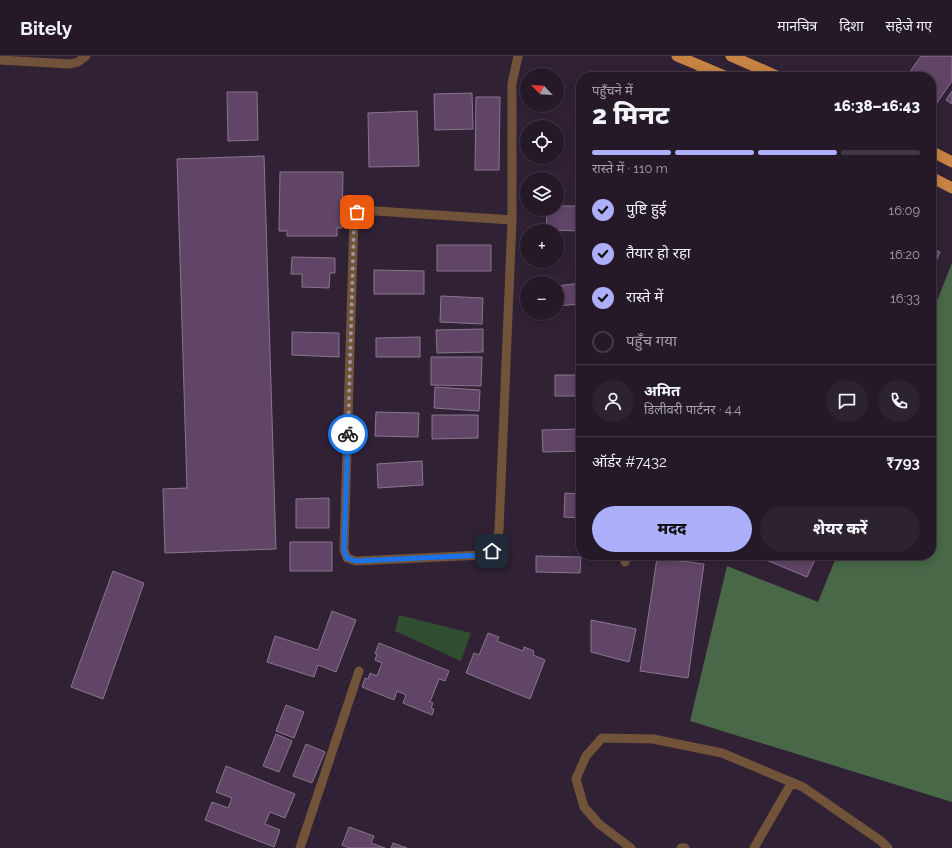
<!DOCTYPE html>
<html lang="hi">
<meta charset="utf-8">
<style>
body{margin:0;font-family:Raleway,"Noto Sans Devanagari",sans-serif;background:#2d2230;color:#f1f3f6;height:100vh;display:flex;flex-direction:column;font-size:15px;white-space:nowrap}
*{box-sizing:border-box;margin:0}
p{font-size:13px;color:#a3a0a8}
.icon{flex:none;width:22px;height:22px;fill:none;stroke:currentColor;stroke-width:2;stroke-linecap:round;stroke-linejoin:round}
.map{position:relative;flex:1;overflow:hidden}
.details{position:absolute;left:576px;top:16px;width:360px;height:488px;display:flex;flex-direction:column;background:#251928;border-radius:16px;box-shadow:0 2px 10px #0003,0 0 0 1px #423845}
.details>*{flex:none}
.needle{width:26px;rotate:295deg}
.buttons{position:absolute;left:520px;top:12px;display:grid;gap:8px}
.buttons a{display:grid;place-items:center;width:44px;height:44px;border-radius:50%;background:#251928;box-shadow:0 2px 10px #0003,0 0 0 1px #423845;font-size:20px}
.pin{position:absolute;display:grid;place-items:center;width:34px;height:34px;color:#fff;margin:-17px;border-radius:8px;box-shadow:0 2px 6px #0006}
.courier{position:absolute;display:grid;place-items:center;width:40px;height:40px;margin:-20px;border:3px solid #1a73e8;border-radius:50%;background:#fff;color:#222;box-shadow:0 1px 5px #0007}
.summary em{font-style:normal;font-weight:800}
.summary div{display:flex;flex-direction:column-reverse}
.summary{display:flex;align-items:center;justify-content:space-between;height:68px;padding:0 16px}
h1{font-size:26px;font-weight:800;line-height:30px}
.bar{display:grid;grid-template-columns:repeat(4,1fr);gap:6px 4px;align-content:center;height:48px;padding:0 16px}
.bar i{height:5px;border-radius:3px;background:#423845}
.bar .current{background:#adaffb}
.bar p{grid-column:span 4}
.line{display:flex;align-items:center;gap:10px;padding:0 16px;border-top:1px solid #423845}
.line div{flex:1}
.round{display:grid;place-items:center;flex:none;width:42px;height:42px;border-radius:21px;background:#2d2230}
ol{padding:0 16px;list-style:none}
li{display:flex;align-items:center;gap:12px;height:44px}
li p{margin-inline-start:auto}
li .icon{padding:4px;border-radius:50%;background:#adaffb;color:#111;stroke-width:4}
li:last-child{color:#a3a0a8}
li i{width:22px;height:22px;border:2px solid #423845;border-radius:50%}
.cta{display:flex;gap:8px;margin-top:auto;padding:8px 16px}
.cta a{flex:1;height:46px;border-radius:24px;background:#adaffb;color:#111;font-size:16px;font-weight:800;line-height:46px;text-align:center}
.cta a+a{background:#2d2230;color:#f1f3f6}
header{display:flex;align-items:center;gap:24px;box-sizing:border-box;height:56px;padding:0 20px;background:#251928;border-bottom:1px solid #423845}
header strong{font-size:19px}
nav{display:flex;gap:22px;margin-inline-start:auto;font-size:14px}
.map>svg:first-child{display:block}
.green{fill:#304e30}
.forest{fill:#486848}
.building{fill:#604567;stroke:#89768e}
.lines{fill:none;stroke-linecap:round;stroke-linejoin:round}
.service{stroke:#705339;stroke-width:9}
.trunk{stroke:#c68343;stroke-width:11}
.done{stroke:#a195a4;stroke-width:4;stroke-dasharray:0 7.2}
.route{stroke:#1a73e8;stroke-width:5}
</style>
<header>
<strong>Bitely</strong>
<nav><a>मानचित्र</a><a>दिशा</a><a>सहेजे गए</a></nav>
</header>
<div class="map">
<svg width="952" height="792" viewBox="0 0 952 792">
<rect width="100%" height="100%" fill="#312135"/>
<path class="green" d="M399 559 471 577 461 605 395 575Z"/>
<path class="forest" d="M952 207V746L690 665 727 510 818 546 837 499H931V260Z"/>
<path class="building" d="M921 0H952V25L934 51 931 49 933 47 931 45V21H920L918 20V21H906Z
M952 35V48L946 44Z
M227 36H257L258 84 228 85Z
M472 37 473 73 435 74 434 38Z
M476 41H500L499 114H475Z
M417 55 419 110 369 111 368 57Z
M264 100 276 493 165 497 163 433 187 432 177 103Z
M280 116H343L342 172H337V180H287V175H279Z
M557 150H581V175L546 174 547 153H557Z
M437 189H491V215H437Z
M931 192 940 196 931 217Z
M292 201 335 202V217H330L329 232 302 231V218H291Z
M374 214 424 215V238H374Z
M581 227V248L557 250V230Z
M441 240 483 242 482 268 440 266Z
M483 273V296L437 297 436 274Z
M292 276 339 277V301L292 299Z
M420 281V301H376V282Z
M431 301H482L481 330 431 329Z
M555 319H581V340H555Z
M435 331 480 334 479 355 434 352Z
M376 356 419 357 418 381 375 380Z
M432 359H478V382L432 383Z
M581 373V395L543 396 542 374Z
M422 405 423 429 378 432 377 408Z
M565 437 581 438V462L564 461Z
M329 442V472H296V443Z
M290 486H332V515H290Z
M754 499H817L807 521Z
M536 500 581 501 580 517 536 516Z
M657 502 704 508 688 622 640 615Z
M113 515 144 527 103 643 71 631Z
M332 555 356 564 336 616 318 609 314 621 267 606 275 580 318 594Z
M591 564 636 573 629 606 591 596Z
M488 577 499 581 497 585 523 595 524 591 534 595 533 599 545 604 530 643 466 617 474 597 479 599Z
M379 587 449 615 445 625 439 623 430 646 433 647 431 652 434 653 432 659 403 647 406 639 397 635 394 644 362 631 365 622 368 623 370 617 377 620 382 607 375 604 377 598H375Z
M286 649 304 656 294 682 276 675Z
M276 678 292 685 279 716 263 710Z
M306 688 325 696 312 727 293 720Z
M226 710 295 738 285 762 270 756 265 768 280 774 274 791 205 764 212 746 228 752 232 742 216 736Z
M349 771 374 780 371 787 385 792H349L342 789Z
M393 787 407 792H391Z"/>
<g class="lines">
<path class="service" d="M0 4 70 8 78 6 86 0
M700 21 701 10
M512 164 361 154 357 156 354 161 344 494 347 502 356 505 483 499C496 493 497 487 499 474L512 164V28L518 0
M625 506 626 499
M300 792 359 615
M631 792 599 768 584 751 576 723 586 700 602 682 653 683 722 697 803 731 881 785 888 792
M681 792H685
M754 792 792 726"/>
<path class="trunk" d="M677 0 727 21
M731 0 779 21
M931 95 952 106
M931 121 952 132"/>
</g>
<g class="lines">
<path class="done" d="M348 378 354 166 357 156"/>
<path class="route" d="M348 378 344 494 347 502 356 505 483 499 492 495"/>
</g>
</svg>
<div class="buttons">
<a><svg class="needle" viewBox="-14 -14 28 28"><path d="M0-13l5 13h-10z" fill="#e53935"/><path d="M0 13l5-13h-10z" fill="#a3a0a8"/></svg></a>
<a><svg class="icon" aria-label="locate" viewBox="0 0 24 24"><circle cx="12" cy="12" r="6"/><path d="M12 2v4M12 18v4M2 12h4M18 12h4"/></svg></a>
<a><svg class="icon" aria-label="layers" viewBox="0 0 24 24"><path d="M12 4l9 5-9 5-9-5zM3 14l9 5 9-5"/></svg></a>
<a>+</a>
<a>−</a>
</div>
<div class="pin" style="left:357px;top:156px;background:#ea580c"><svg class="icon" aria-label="bag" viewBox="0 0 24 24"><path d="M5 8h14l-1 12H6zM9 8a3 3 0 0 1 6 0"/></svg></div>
<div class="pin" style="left:492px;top:495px;background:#1f2937"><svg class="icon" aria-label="home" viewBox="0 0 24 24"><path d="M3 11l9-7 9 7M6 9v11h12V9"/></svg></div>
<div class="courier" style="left:348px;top:378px"><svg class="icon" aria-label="bike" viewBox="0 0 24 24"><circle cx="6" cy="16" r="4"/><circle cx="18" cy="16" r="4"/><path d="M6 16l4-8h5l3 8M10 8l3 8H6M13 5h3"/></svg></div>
<section class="details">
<div class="summary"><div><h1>2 मिनट</h1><p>पहुँचने में</p></div><em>16:38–16:43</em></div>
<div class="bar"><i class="current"></i><i class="current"></i><i class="current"></i><i></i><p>रास्ते में · 110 m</p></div>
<ol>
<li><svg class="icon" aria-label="check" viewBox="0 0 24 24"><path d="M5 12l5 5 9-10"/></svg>पुष्टि हुई<p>16:09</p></li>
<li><svg class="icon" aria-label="check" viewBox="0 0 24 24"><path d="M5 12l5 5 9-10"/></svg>तैयार हो रहा<p>16:20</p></li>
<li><svg class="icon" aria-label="check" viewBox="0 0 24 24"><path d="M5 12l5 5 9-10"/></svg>रास्ते में<p>16:33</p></li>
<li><i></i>पहुँच गया</li>
</ol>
<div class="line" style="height:72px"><a class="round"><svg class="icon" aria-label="person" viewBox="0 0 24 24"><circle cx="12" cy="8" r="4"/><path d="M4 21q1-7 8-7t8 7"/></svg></a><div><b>अमित</b><p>डिलीवरी पार्टनर · 4.4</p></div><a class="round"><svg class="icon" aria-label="chat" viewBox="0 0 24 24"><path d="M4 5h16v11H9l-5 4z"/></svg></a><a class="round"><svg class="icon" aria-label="phone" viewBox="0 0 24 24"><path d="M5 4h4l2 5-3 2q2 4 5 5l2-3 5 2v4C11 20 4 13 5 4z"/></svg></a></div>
<div class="line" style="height:52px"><div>ऑर्डर #7432</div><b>₹793</b></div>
<div class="cta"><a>मदद</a><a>शेयर करें</a></div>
</section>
</div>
